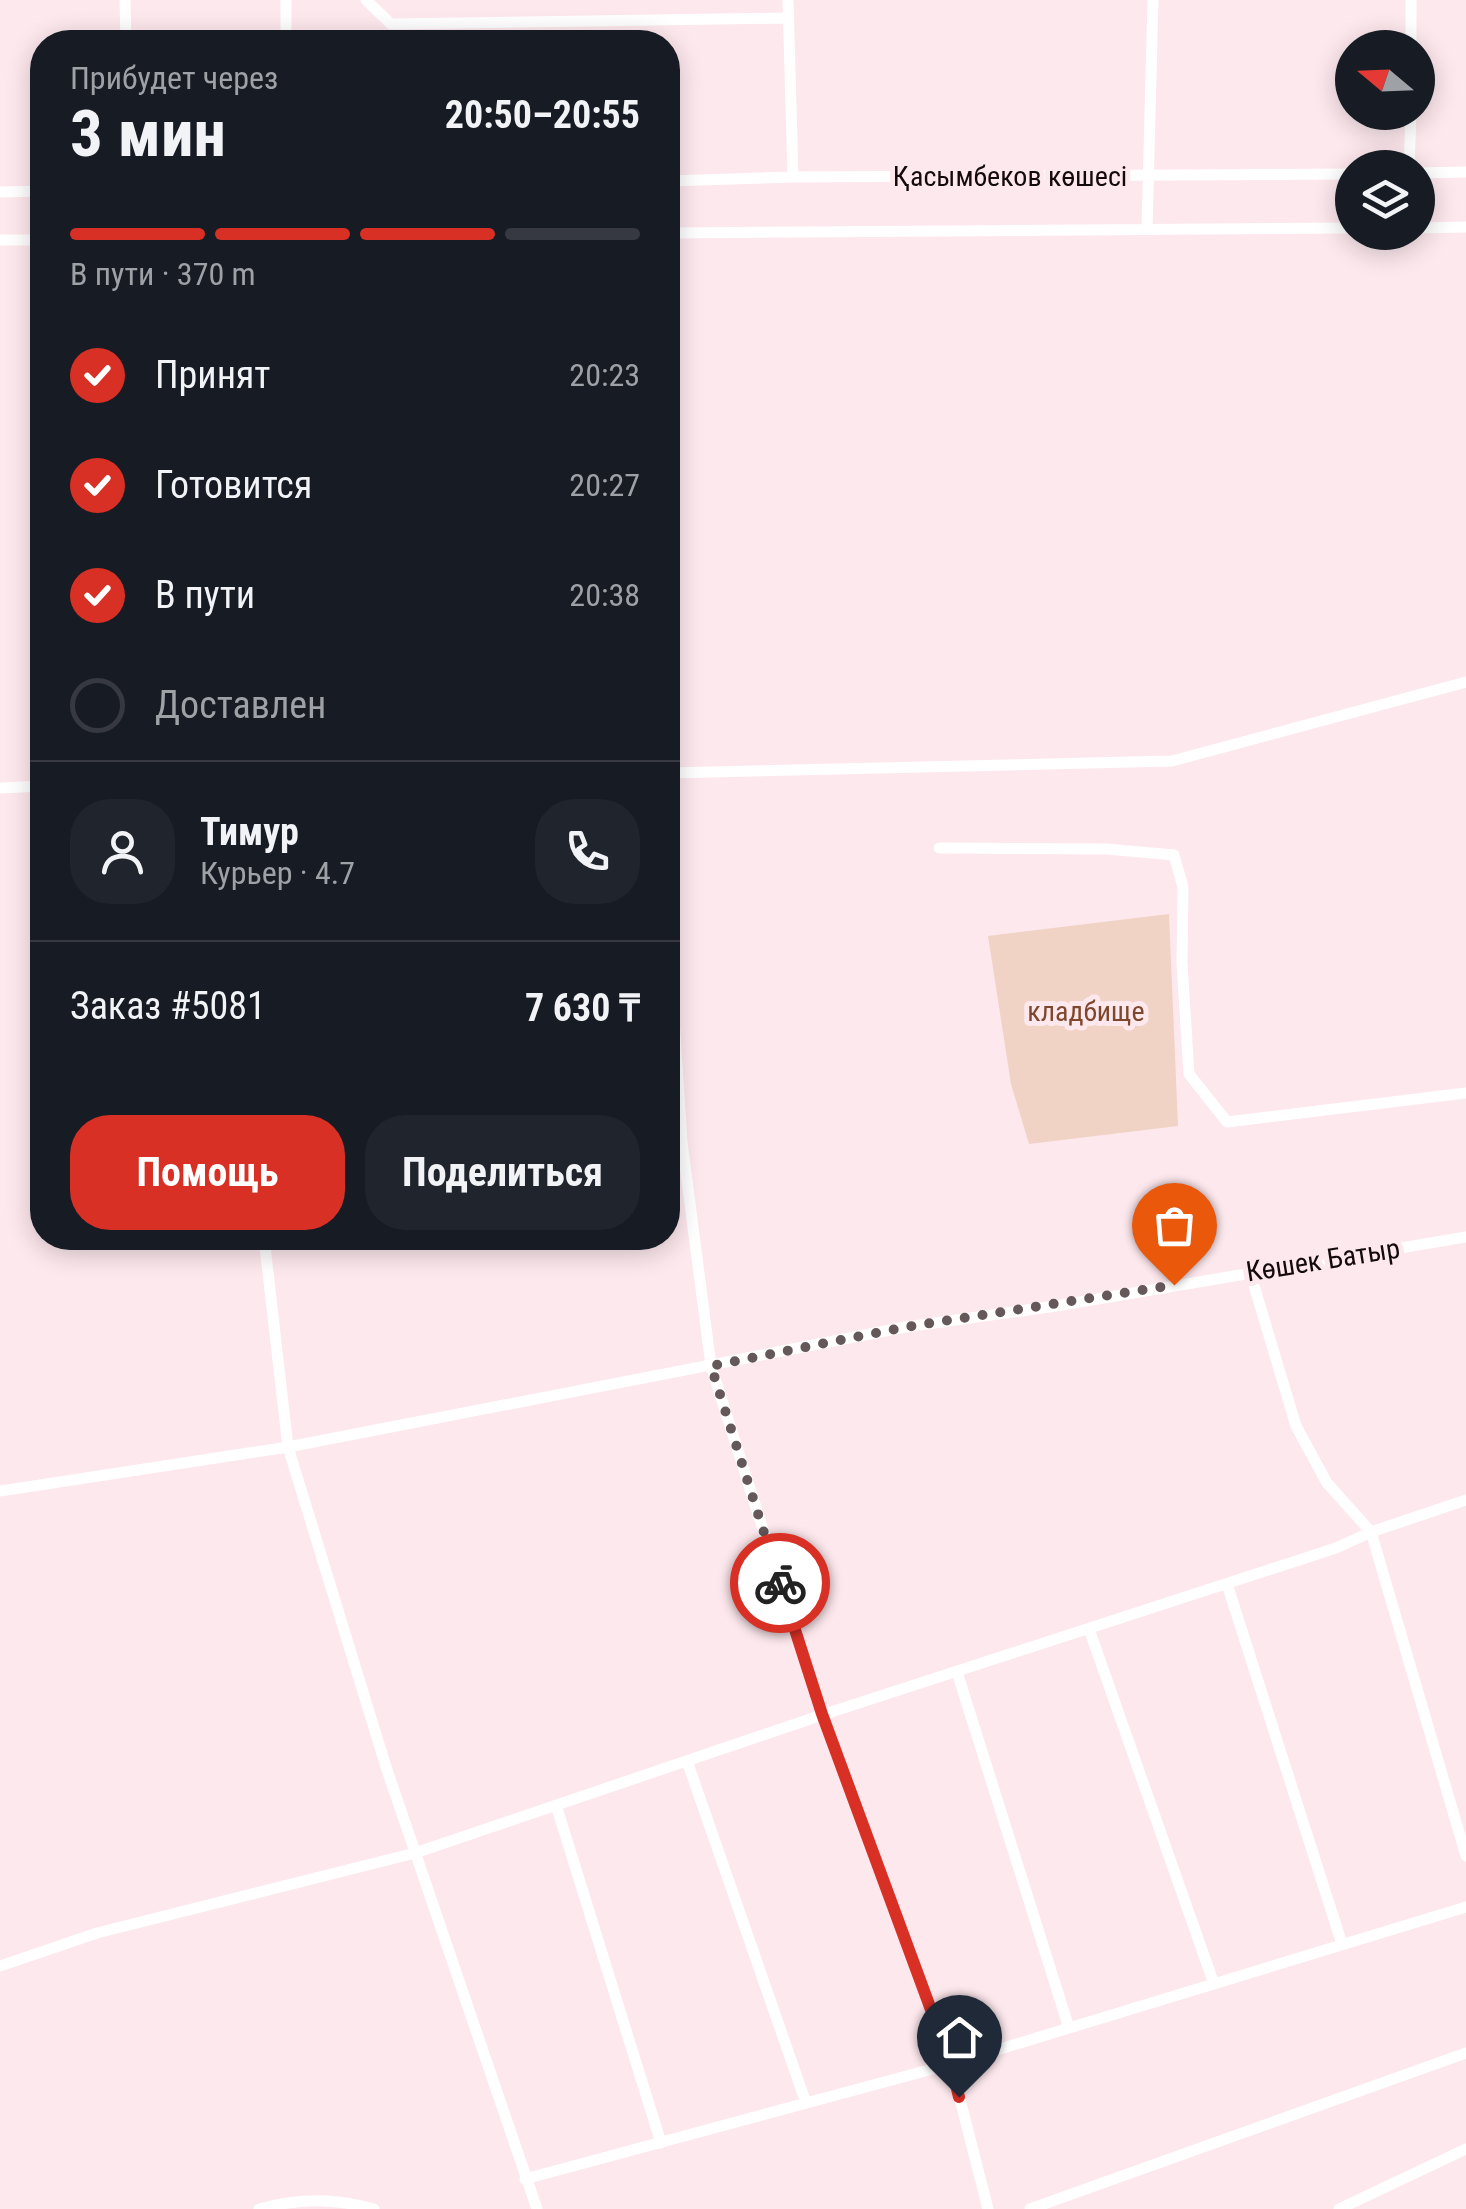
<!DOCTYPE html>
<html lang="ru">
<meta charset="utf-8">
<style>
body{margin:0;font-family:"Roboto Condensed",sans-serif;background:#20242c;color:#f1f3f6;height:100vh;display:flex;flex-direction:column;font-size:38px;white-space:nowrap}
*{box-sizing:border-box;margin:0}
p{font-size:32px;color:#9ea1a6}
.icon{flex:none;width:55px;height:55px;fill:none;stroke:currentColor;stroke-width:2;stroke-linecap:round;stroke-linejoin:round}
.map{position:relative;flex:1;overflow:hidden}
.details{position:absolute;left:30px;top:30px;width:650px;height:1220px;display:flex;flex-direction:column;background:#171b24;border-radius:40px;box-shadow:0 5px 25px #0003}
.details>*{flex:none}
.needle{width:65px;rotate:289deg}
.buttons{position:absolute;left:1335px;top:30px;display:grid;gap:20px}
.buttons a{display:grid;place-items:center;width:100px;height:100px;border-radius:50%;background:#171b24;box-shadow:0 5px 25px #0003;font-size:50px}
.pin{position:absolute;display:grid;place-items:center;width:85px;height:85px;color:#fff;margin:-102px -42px;border-radius:50% 50% 50% 0;rotate:-45deg;box-shadow:0 0 10px #0007}
.pin .icon{rotate:45deg}
.courier{position:absolute;display:grid;place-items:center;width:100px;height:100px;margin:-50px;border:8px solid #d93025;border-radius:50%;background:#fff;color:#222;box-shadow:0 2px 12px #0007}
.headline em{font-style:normal;font-weight:700}
.headline div{display:flex;flex-direction:column-reverse}
.headline{display:flex;align-items:center;justify-content:space-between;height:170px;padding:0 40px}
h1{font-size:65px;font-weight:700;line-height:75px}
.bar{display:grid;grid-template-columns:repeat(4,1fr);gap:15px 10px;align-content:center;height:120px;padding:0 40px}
.bar i{height:12px;border-radius:8px;background:#363941}
.bar .selected{background:#d93025}
.bar p{grid-column:span 4}
.line{display:flex;align-items:center;gap:25px;padding:0 40px;border-top:2px solid #363941}
.line div{flex:1}
.round{display:grid;place-items:center;flex:none;width:105px;height:105px;border-radius:40px;background:#20242c}
ol{padding:0 40px;list-style:none}
li{display:flex;align-items:center;gap:30px;height:110px}
li p{margin-inline-start:auto}
li .icon{padding:10px;border-radius:50%;background:#d93025;color:#fff;stroke-width:4}
li:last-child{color:#9ea1a6}
li i{width:55px;height:55px;border:5px solid #363941;border-radius:50%}
.action{display:flex;gap:20px;margin-top:auto;padding:20px 40px}
.action a{flex:1;height:115px;border-radius:40px;background:#d93025;color:#fff;font-size:40px;font-weight:700;line-height:115px;text-align:center}
.action a+a{background:#20242c;color:#f1f3f6}
.map>svg:first-child{display:block}
.green{fill:#f1d3c6}
.lines{fill:none;stroke-linecap:round;stroke-linejoin:round}
.minor{stroke:#fff;stroke-width:11}
.done{stroke:#64585b;stroke-width:10;stroke-dasharray:0 18}
.route{stroke:#d93025;stroke-width:12}
.labels{text-anchor:middle;dominant-baseline:central;stroke-width:10;stroke-linejoin:round;paint-order:stroke}
.street-label{font-size:28px;fill:#120a0c;stroke:#fde8ed}
.park-label{font-size:28px;fill:#7f472b;stroke:#fde8ed}
</style>
<div class="map">
<svg width="1466" height="2209" viewBox="0 0 1466 2209">
<rect width="100%" height="100%" fill="#fde8ed"/>
<path class="green" d="M1169 914 1178 1126 1029 1144 1011 1084 988 936Z"/>
<g class="lines">
<path class="minor" d="M125 0 126 42
M286 0V42
M366 0 391 24 788 18
M788 0 793 177
M1411 48V0
M1409 168 1411 112
M1418 173 1466 172
M668 181 793 177 1352 174
M0 192 42 191
M1418 228 1466 227
M1147 229 1153 0
M668 233 1352 228
M0 240H42
M668 773 1172 761 1466 682
M0 788 42 786
M939 848 1107 849 1174 855 1183 887 1182 963 1189 1074 1227 1122 1466 1093
M668 926 682 1142 711 1366 822 1715 951 2064 988 2209
M264 1238 288 1447 386 1767 537 2209
M1250 1272 1296 1426 1327 1483 1371 1532 1466 1856
M0 1491 288 1447 906 1327 1056 1306 1466 1237
M1227 1584 1342 1944
M1089 1629 1214 1984
M957 1672 1069 2028
M687 1761 806 2103
M556 1805 661 2143
M0 1966 97 1933 415 1853 822 1715 1336 1548 1371 1532 1466 1500
M525 2179 951 2064 1466 1907
M259 2209C300 2198 333 2198 374 2209
M1030 2209 1466 2053
M1339 2209 1466 2149"/>
</g>
<g class="lines">
<path class="done" d="M780 1583 711 1366 906 1327 1174 1285"/>
<path class="route" d="M780 1583 822 1714 951 2064 959 2097"/>
</g>
<g class="labels">
<g class="street-label">
<text x="1010" y="176">Қасымбеков көшесі</text>
<text transform="translate(1323 1260) rotate(-9)">Көшек Батыр</text>
</g>
<g class="park-label">
<text x="1086" y="1011">кладбище</text>
</g>
</g>
</svg>
<div class="buttons">
<a><svg class="needle" viewBox="-14 -14 28 28"><path d="M0-13l5 13h-10z" fill="#e53935"/><path d="M0 13l5-13h-10z" fill="#9ea1a6"/></svg></a>
<a><svg class="icon" aria-label="layers" viewBox="0 0 24 24"><path d="M12 4l9 5-9 5-9-5zM3 14l9 5 9-5"/></svg></a>
</div>
<div class="pin" style="left:1174px;top:1285px;background:#ea580c"><svg class="icon" aria-label="bag" viewBox="0 0 24 24"><path d="M5 8h14l-1 12H6zM9 8a3 3 0 0 1 6 0"/></svg></div>
<div class="pin" style="left:959px;top:2097px;background:#1f2937"><svg class="icon" aria-label="home" viewBox="0 0 24 24"><path d="M3 11l9-7 9 7M6 9v11h12V9"/></svg></div>
<div class="courier" style="left:780px;top:1583px"><svg class="icon" aria-label="bike" viewBox="0 0 24 24"><circle cx="6" cy="16" r="4"/><circle cx="18" cy="16" r="4"/><path d="M6 16l4-8h5l3 8M10 8l3 8H6M13 5h3"/></svg></div>
<section class="details">
<div class="headline"><div><h1>3 мин</h1><p>Прибудет через</p></div><em>20:50–20:55</em></div>
<div class="bar"><i class="selected"></i><i class="selected"></i><i class="selected"></i><i></i><p>В пути · 370 m</p></div>
<ol>
<li><svg class="icon" aria-label="check" viewBox="0 0 24 24"><path d="M5 12l5 5 9-10"/></svg>Принят<p>20:23</p></li>
<li><svg class="icon" aria-label="check" viewBox="0 0 24 24"><path d="M5 12l5 5 9-10"/></svg>Готовится<p>20:27</p></li>
<li><svg class="icon" aria-label="check" viewBox="0 0 24 24"><path d="M5 12l5 5 9-10"/></svg>В пути<p>20:38</p></li>
<li><i></i>Доставлен</li>
</ol>
<div class="line" style="height:180px"><a class="round"><svg class="icon" aria-label="person" viewBox="0 0 24 24"><circle cx="12" cy="8" r="4"/><path d="M4 21q1-7 8-7t8 7"/></svg></a><div><b>Тимур</b><p>Курьер · 4.7</p></div><a class="round"><svg class="icon" aria-label="phone" viewBox="0 0 24 24"><path d="M5 4h4l2 5-3 2q2 4 5 5l2-3 5 2v4C11 20 4 13 5 4z"/></svg></a></div>
<div class="line" style="height:130px"><div>Заказ #5081</div><b>7 630 ₸</b></div>
<div class="action"><a>Помощь</a><a>Поделиться</a></div>
</section>
</div>
